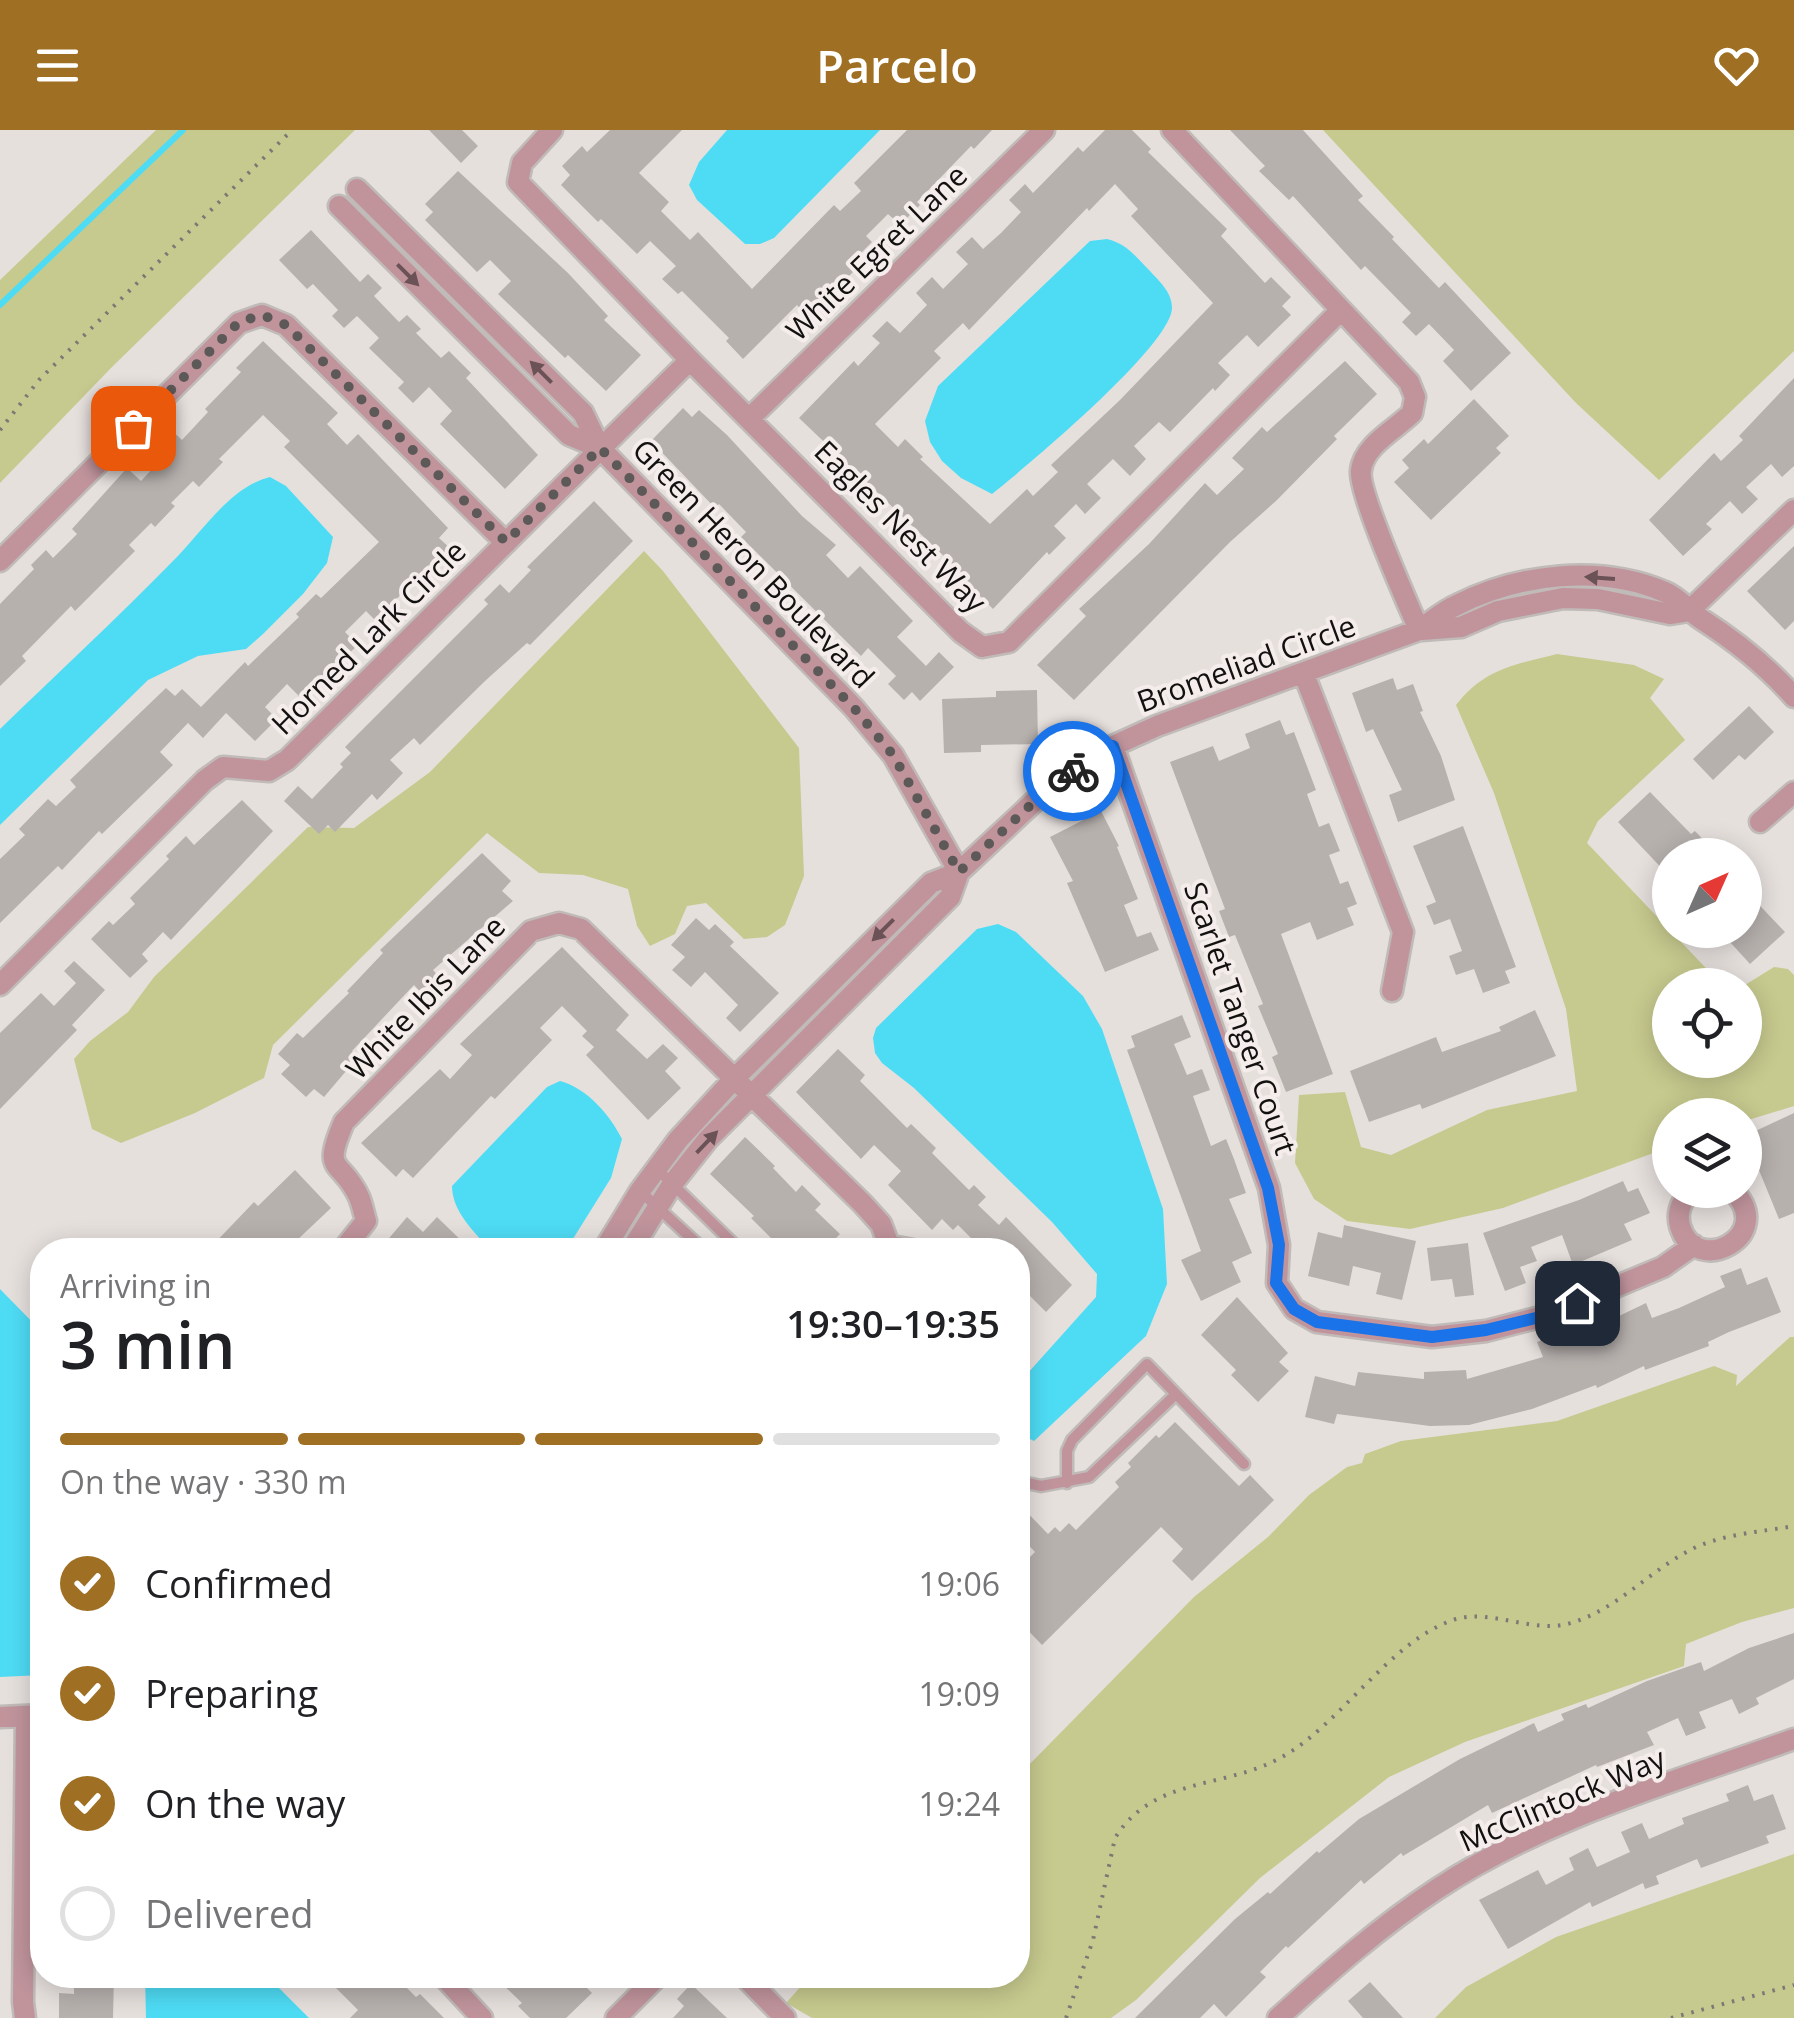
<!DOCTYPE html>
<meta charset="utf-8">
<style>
body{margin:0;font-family:"Open Sans",sans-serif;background:#f6f6f6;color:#202124;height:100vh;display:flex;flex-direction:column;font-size:38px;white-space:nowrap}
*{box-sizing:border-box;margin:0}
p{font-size:32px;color:#757577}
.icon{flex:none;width:55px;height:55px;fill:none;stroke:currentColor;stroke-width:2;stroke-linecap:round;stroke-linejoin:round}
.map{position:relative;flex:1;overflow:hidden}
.details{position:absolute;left:30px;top:1108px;width:1000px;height:750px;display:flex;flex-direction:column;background:#fff;border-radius:40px;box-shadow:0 5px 25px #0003}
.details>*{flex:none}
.needle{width:65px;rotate:45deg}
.controls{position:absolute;left:1652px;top:708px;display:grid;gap:20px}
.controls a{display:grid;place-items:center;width:110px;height:110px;border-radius:50%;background:#fff;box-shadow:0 5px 25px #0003;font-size:50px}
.pin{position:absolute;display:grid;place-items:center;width:85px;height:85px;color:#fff;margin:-42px;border-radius:20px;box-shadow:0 5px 15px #0006}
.courier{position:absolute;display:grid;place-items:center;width:100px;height:100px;margin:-50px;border:8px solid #1a73e8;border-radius:50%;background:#fff;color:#222;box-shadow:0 2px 12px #0007}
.summary em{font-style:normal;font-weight:600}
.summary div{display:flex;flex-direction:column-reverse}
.summary{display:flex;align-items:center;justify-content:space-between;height:170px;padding:0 30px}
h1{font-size:65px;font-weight:600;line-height:75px}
.bar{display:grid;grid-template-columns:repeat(4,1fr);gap:15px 10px;align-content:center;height:120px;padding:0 30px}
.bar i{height:12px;border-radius:8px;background:#e0e0e0}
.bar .active{background:#9f7023}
.bar p{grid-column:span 4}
ol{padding:0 30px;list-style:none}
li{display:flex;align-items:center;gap:30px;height:110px}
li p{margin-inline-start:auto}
li .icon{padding:10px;border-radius:50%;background:#9f7023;color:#fff;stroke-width:4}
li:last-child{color:#757577}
li i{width:55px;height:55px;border:5px solid #e0e0e0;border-radius:50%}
header{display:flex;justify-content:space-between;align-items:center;height:130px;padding:0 30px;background:#9f7023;color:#fff;font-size:45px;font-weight:600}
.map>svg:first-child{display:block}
.green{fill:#c7ca8e}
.water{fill:#4edcf5}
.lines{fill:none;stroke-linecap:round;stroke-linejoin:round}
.stream{stroke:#4edcf5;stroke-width:6}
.building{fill:#b7b1ae;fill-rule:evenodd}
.lane-casing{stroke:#c0bbb8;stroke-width:15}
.street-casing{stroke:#c0bbb8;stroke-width:25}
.path{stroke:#7c7876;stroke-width:4;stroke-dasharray:2.5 8;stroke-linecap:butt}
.lane{stroke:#c1949c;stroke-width:10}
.street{stroke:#c1949c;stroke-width:20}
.oneway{fill:#6a5256}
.done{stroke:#5d5958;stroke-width:10;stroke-dasharray:0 18}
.route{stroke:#1a73e8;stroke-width:12}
.labels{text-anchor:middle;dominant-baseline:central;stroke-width:8;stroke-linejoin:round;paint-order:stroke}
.street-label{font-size:30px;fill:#131110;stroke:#f4edeb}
</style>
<header><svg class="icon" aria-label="menu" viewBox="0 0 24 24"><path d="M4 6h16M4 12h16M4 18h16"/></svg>Parcelo<svg class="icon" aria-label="heart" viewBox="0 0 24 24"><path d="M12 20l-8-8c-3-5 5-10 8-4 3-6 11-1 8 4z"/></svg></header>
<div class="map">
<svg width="1794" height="1888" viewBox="0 0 1794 1888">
<rect width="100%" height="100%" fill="#e6e0dd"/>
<path class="green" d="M156 0H355L112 237 0 353V150Z
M1323 0H1794V221L1659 350 1576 273Z
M644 421 663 441 799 618 804 746 785 795 767 807 744 809 706 773 687 776 675 804 650 816 637 796 628 759 583 745 539 743 487 703 273 915 264 948 195 983 121 1013 92 999 74 929 90 911 128 882 154 847 308 697 354 698 430 642Z
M1557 524 1634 535 1664 549 1650 568 1685 610 1598 691 1587 713 1722 855H1670V930H1745V855L1774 837 1788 839 1794 845V976L1745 991V985H1670V1017L1503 1078 1410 1099 1347 1091 1314 1069 1295 1033 1299 965 1345 962 1361 1017 1391 1025 1487 980 1577 961 1566 879 1494 663 1456 575C1485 538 1514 535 1557 524Z
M1790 1207H1794V1478L1742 1492 1686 1514 1684 1536 1465 1612 1389 1647 1260 1748 1136 1870 1111 1888H812L786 1873 811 1845H1018V1646L1194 1467 1268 1407 1309 1365 1347 1337 1362 1333 1365 1324 1401 1311 1557 1291 1714 1236 1737 1245 1736 1256Z
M1794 1724V1888H1435L1466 1857 1556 1807Z"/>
<path class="water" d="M727 0H880L774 108 760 114H745L697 70 689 55 699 32Z
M1107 109C1127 114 1135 126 1149 140 1159 151 1172 162 1172 178 1171 216 1026 337 992 364L961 348 942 331 930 312 925 291 938 256 1090 111Z
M270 347 286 356 333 407 327 433 303 464 263 504 246 519 198 526 148 550 0 695V599C57 544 116 489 172 432 201 404 229 357 270 347Z
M998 794 1016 802 1083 866 1102 899 1163 1079 1167 1154 1146 1206 1034 1311 1018 1303V1254L1096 1167 1097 1144 1052 1092 914 958 882 933 875 923 873 908 876 898 977 799Z
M560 951C587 958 610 985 622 1009L611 1048 566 1120H490C475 1102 452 1082 452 1056L547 957Z
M0 1159 42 1202V1545L0 1547Z
M145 1845H266L309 1888H146Z"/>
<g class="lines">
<path class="stream" d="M0 175 183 0"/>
</g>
<path class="building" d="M429 0H462L478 16 461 33Z
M610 0H682L639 43 669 72 661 81 690 110 698 102 752 159 834 75 840 81 861 61 854 53 907 0H992L974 19 971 16 917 72 920 75 900 95 888 84 866 106 872 112 861 123 867 128 845 150 843 147 805 184 797 175 743 229 726 211 729 208 682 161 678 164 662 149 676 136 650 111 637 124 601 89 598 92 561 55 570 45 562 36 582 16 587 22Z
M1105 0H1132L1151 19 1148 22 1227 99 1221 106 1265 153 1271 147 1291 167 1282 176 1291 185 1258 217 1247 205 1218 233 1230 245 1215 261 1213 258 1170 302 1159 292 1134 316 1146 329 1130 346 1113 329 1087 354 1101 368 1085 384 1076 374 1054 396 1066 408 1049 425 1047 422 993 479 966 452 968 449 799 288 854 231 858 236 880 213 872 206 887 191 900 203 927 175 916 163 932 147 943 159 968 134 956 122 972 107 983 119 1001 103 1021 82 1009 70 1025 54 1033 63 1078 17 1083 22ZM1115 54 1138 79 1131 86 1213 173 1120 270 1051 335 1058 342 1033 366 1027 359 990 394 920 329 923 327 905 309 898 317 875 294 941 228 934 221 963 193 969 200 1087 78 1089 81Z
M1230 0H1303L1363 66 1358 70 1394 107 1392 109 1439 158 1445 152 1511 223 1471 261 1443 231 1454 220 1429 194 1416 206 1402 192 1411 183 1365 136 1361 140 1293 66 1289 70 1259 41 1265 36Z
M458 41 568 143 608 186 604 190 641 225 606 261 568 225 565 228 498 164 511 151 490 130 477 142 425 90 433 82 425 74Z
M311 100 360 152 368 144 382 158 374 166 399 192 407 185 421 199 416 203 441 228 449 221 471 243 466 248 538 325 505 359 440 294 452 281 429 257 413 273 398 258 404 252 369 218 379 208 357 186 344 198 332 186 338 180 313 154 307 159 279 130Z
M263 211 338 283 327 294 347 315 358 304 448 398 439 408 452 420 426 447 423 443 375 490 366 481 345 502 358 515 301 568 287 554 265 577 277 589 255 611 226 583 203 608 188 593 160 622 173 635 102 704 99 701 62 740 58 736 0 793V729L25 705 19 699 48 669 56 676 76 657 70 650 166 558 175 566 182 559 201 577 245 532 248 536 299 487 296 484 316 464 321 468 379 412 284 317 290 311 263 285 219 329 223 332 199 357 193 351 171 373 175 376 155 397 151 393 129 415 135 421 75 481 71 476 22 526 26 531 0 556V474L34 439 31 435 46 420 53 428 77 404 72 399 127 338 141 351 166 324 154 313 168 297 182 310 208 282 205 279 241 242 236 238Z
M1345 231 1377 264 1334 306 1337 309 1276 371 1230 412 1074 570 1037 535 1086 486 1079 479 1149 414 1205 353 1217 365 1244 339 1232 328 1262 297 1267 302Z
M1794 248V336L1782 347 1771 334 1746 357 1758 369 1742 384 1730 371 1706 394 1712 399 1683 426 1649 390 1714 323 1721 331 1743 310 1739 306Z
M1474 269 1509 306 1496 318 1501 323 1431 390 1394 352 1409 338 1402 330 1424 309 1428 314Z
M683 278 692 287 699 280 727 305 802 386 836 415 826 425 848 448 860 436 913 491 897 507 926 536 939 522 954 537 920 571 912 562 904 570 888 554 896 546 868 518 861 526 741 407 746 402 719 374 715 378 651 311Z
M594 371 633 411 530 515 527 513 485 551 420 615 414 608 390 630 403 643 377 670 372 664 335 702 328 695 319 704 284 671 298 656 312 669 343 637 340 634 351 623 345 617 488 474 484 470 500 454 509 463 531 440 527 437Z
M1794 416V491L1785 500 1747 461Z
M1393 548 1397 560 1413 554 1423 581 1420 582 1441 626 1455 670 1398 692 1389 665 1402 660 1373 599 1366 602 1352 563Z
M1037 560 1038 614 981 615V622L944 623 942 569 996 567V561Z
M1749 576 1774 602 1745 630 1739 625 1713 650 1693 629Z
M1280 590 1286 605 1294 602 1316 660 1307 664 1319 697 1329 693 1340 721 1329 725 1340 754 1348 751 1357 774 1347 778 1354 795 1317 810 1310 792 1281 804 1333 944 1286 962 1272 927 1278 924 1258 876 1263 874 1235 805 1229 807 1219 781 1225 779 1170 632 1213 616 1219 631 1250 618 1245 604Z
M1650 662 1691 704 1695 701 1718 725H1670V747L1618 692Z
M242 670 273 701 171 810 163 802 142 824 148 831 130 848 91 809 109 791 113 795 135 774 130 768 169 729 166 726 186 706 194 715Z
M1101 681 1119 716 1117 717 1138 769 1124 775 1137 807 1151 802 1159 820 1105 842 1067 753 1073 751 1050 707Z
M1463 696 1516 837 1505 841 1510 853 1483 863 1474 839 1456 845 1449 826 1462 821 1450 789 1434 795 1426 776 1436 772 1413 716Z
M482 723 511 751 502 761 513 771 433 840 441 849 424 866 414 855 352 921 358 927 324 967 314 959 306 967 281 944 290 935 278 924 297 903 303 908 349 863 347 861 383 823 380 820Z
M1745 760 1785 802 1750 834 1719 800H1745Z
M696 788 709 800 715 794 734 812 730 816 779 863 740 902 726 888 738 875 705 842 691 857 672 840 685 827 671 815Z
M562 817 629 885 616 900 647 929 663 914 678 928 665 941 681 958 648 990 586 925 594 917 582 906 587 901 562 876 540 898 552 910 495 969 491 966 413 1048 403 1039 396 1047 361 1013 440 939 450 949 472 925 460 914Z
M74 831 105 860 72 895 77 900 0 979V903L41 863 54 876 76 853 64 841Z
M1535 880 1556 926 1422 979 1420 974 1369 992 1350 941 1436 907 1442 922 1501 901 1499 897Z
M1182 885 1191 907 1174 914 1187 945 1202 939 1210 960 1193 966 1211 1016 1226 1009 1234 1029 1246 1063 1229 1069 1252 1123 1232 1132 1241 1152 1201 1171 1181 1130 1201 1121 1127 920 1135 917 1131 906Z
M838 919 865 945 860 951 907 998 911 994 936 1018 932 1023 969 1060 974 1055 986 1067 978 1075 999 1095 1006 1087 1072 1155 1046 1182 1018 1154V1120H983L958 1095 953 1100 942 1089 932 1100 888 1055 901 1041 874 1015 861 1029 796 962Z
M1794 983V1083L1779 1089 1745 1006Z
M745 1007 775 1036 773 1038 796 1062 802 1055 821 1074 815 1080 840 1104 833 1111 842 1120H795L784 1110 779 1116 751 1088 754 1086 710 1044Z
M295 1040 331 1078 295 1112 303 1120H208L254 1072 258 1076Z
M1623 1051 1628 1062 1638 1058 1650 1083 1624 1094 1632 1110 1573 1135 1562 1105 1531 1117 1537 1131 1520 1137 1526 1153 1505 1161 1483 1103 1579 1070Z
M407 1087 423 1102 437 1087 471 1120H379Z
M1344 1095 1416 1111 1402 1170 1376 1164 1381 1143 1353 1136 1349 1156 1308 1146 1318 1102 1342 1108Z
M1468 1113 1474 1165 1455 1167 1452 1149 1431 1151 1427 1118Z
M1741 1138 1747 1155 1767 1147 1781 1182 1729 1202 1708 1212 1709 1216 1645 1240 1644 1236 1597 1258 1596 1255 1532 1279 1469 1295 1430 1296 1337 1284 1334 1294 1305 1287 1315 1246 1355 1256 1358 1242 1424 1249V1242L1466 1240 1467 1249 1543 1227 1537 1212 1560 1203 1563 1213 1646 1173 1652 1188 1679 1178 1725 1157 1720 1146Z
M1237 1167 1288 1223 1279 1232 1289 1241 1258 1272 1231 1245 1236 1240 1201 1205Z
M1175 1292 1239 1356 1250 1345 1274 1370 1192 1451 1172 1431 1183 1419 1161 1397 1042 1515 1018 1490V1458L1030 1446 1021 1436 1035 1422 1018 1404V1373L1048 1404 1055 1397 1060 1402 1069 1393 1076 1400 1119 1357 1115 1352 1131 1337 1128 1333 1156 1305 1159 1308Z
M1794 1503V1549L1756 1568 1759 1574 1739 1584 1732 1569 1699 1582 1706 1598 1686 1606 1678 1588 1647 1602 1654 1615 1597 1637 1596 1635 1492 1683 1488 1675 1403 1726 1401 1723 1364 1754 1361 1750 1288 1818 1286 1816 1260 1842 1266 1847 1226 1887 1214 1874 1200 1888H1135L1235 1789 1268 1762 1270 1764 1317 1721 1319 1723 1359 1689 1460 1629 1534 1593 1538 1602 1564 1590 1561 1584 1586 1574 1588 1578 1647 1551 1701 1532 1704 1541 1749 1518Z
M1748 1655 1754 1671 1773 1664 1786 1699 1766 1706 1769 1713 1701 1738 1697 1729 1656 1746 1659 1754 1645 1759 1643 1753 1592 1777 1590 1772 1508 1819 1479 1770 1538 1740 1546 1755 1574 1740 1569 1728 1588 1718 1597 1737 1630 1722 1621 1702 1642 1693 1649 1709 1684 1694 1682 1688 1729 1671 1726 1664Z
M74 1845H114L113 1888H59V1863L74 1864Z
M323 1845H394L416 1867 420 1864 444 1888H350L358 1880Z
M493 1845H574L592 1863 566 1888H530L518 1876 522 1873Z
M1370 1852 1403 1888H1363L1348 1871Z
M691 1854 727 1888H673L684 1876 677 1869Z"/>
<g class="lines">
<defs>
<path id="lane" d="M656 1038 740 1120
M640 1061 704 1120
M1018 1351 1041 1356 1089 1347 1176 1264
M1067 1353V1321L1072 1310 1147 1234 1244 1334"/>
<path id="street" d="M552 0 522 33 518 52 690 230 961 502 982 517 1009 512 1340 181
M1172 0 1409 252 1415 267 1412 283C1396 299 1364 315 1361 340 1357 360 1408 474 1419 500
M357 59 583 283 600 318 854 578 893 625 959 742
M339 76 569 305 600 318
M750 288 1044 0
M0 431 239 193 262 185 286 195 506 413
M1689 481 1794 380
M1422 500 1461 497 1498 481 1563 468 1598 469 1670 484 1689 481
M1304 544 1403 802 1392 861
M1113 616 1269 1058 1279 1115 1277 1153 1294 1179 1317 1192 1432 1207 1486 1201 1548 1185 1663 1137 1694 1115
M1760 692 1794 662
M0 855 205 650 223 637 269 641 287 630 690 230
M1692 1060C1682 1070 1676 1081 1680 1096 1695 1149 1779 1105 1732 1060
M343 1120 366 1091C364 1084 362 1074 359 1067 341 1028 321 1045 344 992L531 801 559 793 581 799 862 1073 881 1094 890 1118
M604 1120 640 1061 678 1010 733 950 931 753 959 742 1037 669 1076 638 1113 616 1157 596 1419 500C1431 492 1443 481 1457 475 1518 444 1600 434 1665 462 1678 467 1689 481 1701 489 1737 512 1766 535 1794 567
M631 1120 673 1053 708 1009 950 767 959 742
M886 1120 897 1117 913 1120
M0 1587 42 1585
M442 1845 482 1888
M743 1845 785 1888
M25 1888 23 1872 26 1586
M616 1888 659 1845
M1278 1888C1329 1842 1379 1797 1437 1759 1544 1688 1674 1652 1794 1609"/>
</defs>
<use href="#lane" class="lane-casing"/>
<use href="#street" class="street-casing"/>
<path class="path" d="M0 300 39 250 292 0
M1066 1888 1093 1810 1115 1708C1153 1646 1226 1659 1282 1627 1341 1594 1389 1512 1453 1490 1490 1477 1535 1506 1574 1492 1618 1478 1650 1441 1690 1420 1721 1404 1760 1402 1794 1396
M1671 1888 1794 1855"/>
<use href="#lane" class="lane"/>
<use href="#street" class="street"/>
</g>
<defs><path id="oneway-solid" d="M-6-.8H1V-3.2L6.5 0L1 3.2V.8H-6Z" transform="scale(2.5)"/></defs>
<g class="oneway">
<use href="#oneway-solid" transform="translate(408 145) rotate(45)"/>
<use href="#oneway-solid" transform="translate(541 242) rotate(-135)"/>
<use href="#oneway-solid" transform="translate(1600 448) rotate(-176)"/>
<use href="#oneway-solid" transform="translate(883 800) rotate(135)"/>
<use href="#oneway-solid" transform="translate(707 1012) rotate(-46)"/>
</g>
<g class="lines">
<path class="done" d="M133 298 239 192 262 185 286 195 506 412 600 318 854 578 893 625 959 742 1037 669 1073 641"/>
<path class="route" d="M1073 641 1113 616 1268 1058 1279 1115 1276 1153 1294 1179 1317 1192 1432 1207 1486 1200 1548 1185 1577 1173"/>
</g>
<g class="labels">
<g class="street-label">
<text transform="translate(876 122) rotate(-44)">White Egret Lane</text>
<text transform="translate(901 396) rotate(45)">Eagles Nest Way</text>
<text transform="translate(754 433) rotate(46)">Green Heron Boulevard</text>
<text transform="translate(368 507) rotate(-45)">Horned Lark Circle</text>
<text transform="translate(1246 533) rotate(-20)">Bromeliad Circle</text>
<text transform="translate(425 867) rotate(-46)">White Ibis Lane</text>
<text transform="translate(1241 888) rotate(71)">Scarlet Tanger Court</text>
<text transform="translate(1562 1669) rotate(-23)">McClintock Way</text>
</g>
</g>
</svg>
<div class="controls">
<a><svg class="needle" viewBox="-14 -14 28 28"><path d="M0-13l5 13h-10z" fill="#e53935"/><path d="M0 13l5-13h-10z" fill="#757577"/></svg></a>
<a><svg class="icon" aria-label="locate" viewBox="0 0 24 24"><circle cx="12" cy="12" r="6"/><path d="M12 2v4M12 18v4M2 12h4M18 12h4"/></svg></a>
<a><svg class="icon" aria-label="layers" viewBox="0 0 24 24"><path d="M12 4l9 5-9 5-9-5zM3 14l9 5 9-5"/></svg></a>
</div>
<div class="pin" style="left:133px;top:298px;background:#ea580c"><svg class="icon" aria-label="bag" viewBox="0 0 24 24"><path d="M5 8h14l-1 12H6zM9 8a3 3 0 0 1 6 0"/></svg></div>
<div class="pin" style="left:1577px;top:1173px;background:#1f2937"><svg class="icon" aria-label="home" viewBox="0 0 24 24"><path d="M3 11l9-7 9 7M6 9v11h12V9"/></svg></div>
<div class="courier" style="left:1073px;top:641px"><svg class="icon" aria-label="bike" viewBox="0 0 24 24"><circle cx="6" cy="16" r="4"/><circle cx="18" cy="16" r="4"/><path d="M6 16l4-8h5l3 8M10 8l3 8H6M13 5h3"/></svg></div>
<section class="details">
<div class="summary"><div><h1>3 min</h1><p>Arriving in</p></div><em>19:30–19:35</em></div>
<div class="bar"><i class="active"></i><i class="active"></i><i class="active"></i><i></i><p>On the way · 330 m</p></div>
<ol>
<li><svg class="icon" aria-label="check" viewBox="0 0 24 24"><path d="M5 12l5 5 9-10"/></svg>Confirmed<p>19:06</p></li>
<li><svg class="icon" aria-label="check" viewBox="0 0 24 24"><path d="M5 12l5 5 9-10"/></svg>Preparing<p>19:09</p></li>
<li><svg class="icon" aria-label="check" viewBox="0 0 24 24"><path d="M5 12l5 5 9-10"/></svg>On the way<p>19:24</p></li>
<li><i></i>Delivered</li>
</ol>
</section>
</div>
